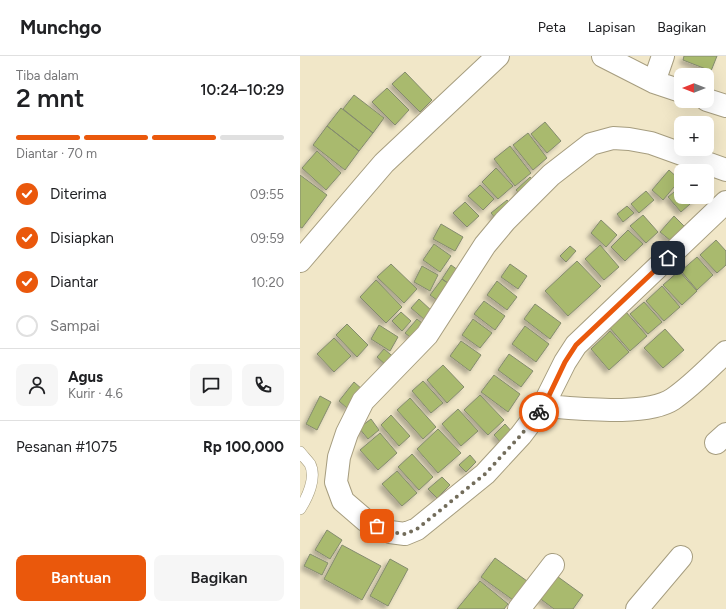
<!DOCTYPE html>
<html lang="id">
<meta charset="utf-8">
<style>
body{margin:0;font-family:Figtree,sans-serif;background:#f6f6f6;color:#202124;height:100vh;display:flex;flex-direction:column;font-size:15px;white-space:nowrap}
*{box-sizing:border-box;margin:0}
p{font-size:13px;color:#757577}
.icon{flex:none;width:22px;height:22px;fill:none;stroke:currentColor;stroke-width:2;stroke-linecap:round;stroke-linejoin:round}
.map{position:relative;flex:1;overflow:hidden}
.details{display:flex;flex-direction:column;background:#fff;width:300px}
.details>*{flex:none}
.needle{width:26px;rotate:270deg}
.buttons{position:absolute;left:374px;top:12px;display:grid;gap:8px}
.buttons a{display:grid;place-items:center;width:40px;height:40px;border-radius:8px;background:#fff;box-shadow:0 4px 16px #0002;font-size:20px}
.pin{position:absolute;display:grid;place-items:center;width:34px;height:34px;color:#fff;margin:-17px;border-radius:8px;box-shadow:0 2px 6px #0006}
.courier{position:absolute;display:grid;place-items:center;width:40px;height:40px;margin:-20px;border:3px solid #ea580c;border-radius:50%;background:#fff;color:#222;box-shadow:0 1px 5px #0007}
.head em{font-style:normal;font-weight:600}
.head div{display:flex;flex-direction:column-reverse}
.head{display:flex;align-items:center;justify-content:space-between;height:68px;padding:0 16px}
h1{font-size:26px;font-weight:600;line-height:30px}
.bar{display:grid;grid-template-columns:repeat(4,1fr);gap:6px 4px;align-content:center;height:48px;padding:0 16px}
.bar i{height:5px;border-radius:3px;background:#e0e0e0}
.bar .on{background:#ea580c}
.bar p{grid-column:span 4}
.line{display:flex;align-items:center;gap:10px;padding:0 16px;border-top:1px solid #e0e0e0}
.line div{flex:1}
.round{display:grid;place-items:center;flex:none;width:42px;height:42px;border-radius:8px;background:#f6f6f6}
ol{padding:0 16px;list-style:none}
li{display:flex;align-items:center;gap:12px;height:44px}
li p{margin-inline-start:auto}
li .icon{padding:4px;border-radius:50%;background:#ea580c;color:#fff;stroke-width:4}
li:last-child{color:#757577}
li i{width:22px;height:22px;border:2px solid #e0e0e0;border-radius:50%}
.cta{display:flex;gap:8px;margin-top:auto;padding:8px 16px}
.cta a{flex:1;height:46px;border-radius:8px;background:#ea580c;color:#fff;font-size:16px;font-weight:600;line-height:46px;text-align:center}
.cta a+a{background:#f6f6f6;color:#202124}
header{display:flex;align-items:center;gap:24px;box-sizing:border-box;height:56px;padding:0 20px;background:#fff;border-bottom:1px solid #e0e0e0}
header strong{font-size:19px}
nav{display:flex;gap:22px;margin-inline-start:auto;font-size:14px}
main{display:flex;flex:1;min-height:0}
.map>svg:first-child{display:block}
.building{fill:#a9ba6e;stroke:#848b6e;filter:url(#shadow)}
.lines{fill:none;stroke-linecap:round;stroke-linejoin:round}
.lane-casing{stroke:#a69d7f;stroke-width:12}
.street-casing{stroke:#a69d7f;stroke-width:24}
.lane{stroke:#fff;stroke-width:11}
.street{stroke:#fff;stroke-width:22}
.done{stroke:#726c5a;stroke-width:4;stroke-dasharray:0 7.2}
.route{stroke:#ea580c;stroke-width:5}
</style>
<header>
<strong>Munchgo</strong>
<nav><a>Peta</a><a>Lapisan</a><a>Bagikan</a></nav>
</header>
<main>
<section class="details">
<div class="head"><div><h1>2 mnt</h1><p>Tiba dalam</p></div><em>10:24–10:29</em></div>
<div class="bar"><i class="on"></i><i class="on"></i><i class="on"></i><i></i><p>Diantar · 70 m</p></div>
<ol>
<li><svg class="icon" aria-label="check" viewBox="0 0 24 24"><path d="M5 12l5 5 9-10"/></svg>Diterima<p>09:55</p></li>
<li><svg class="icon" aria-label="check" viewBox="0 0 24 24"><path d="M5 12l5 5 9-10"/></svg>Disiapkan<p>09:59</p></li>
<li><svg class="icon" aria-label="check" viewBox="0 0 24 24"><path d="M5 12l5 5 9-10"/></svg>Diantar<p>10:20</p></li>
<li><i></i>Sampai</li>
</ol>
<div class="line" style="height:72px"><a class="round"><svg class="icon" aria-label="person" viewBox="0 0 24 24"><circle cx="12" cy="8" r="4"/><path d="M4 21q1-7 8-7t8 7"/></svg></a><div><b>Agus</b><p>Kurir · 4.6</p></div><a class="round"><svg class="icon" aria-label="chat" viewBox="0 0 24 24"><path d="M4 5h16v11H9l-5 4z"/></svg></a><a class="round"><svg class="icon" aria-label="phone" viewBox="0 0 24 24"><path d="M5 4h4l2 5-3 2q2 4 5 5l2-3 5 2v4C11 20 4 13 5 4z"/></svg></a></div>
<div class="line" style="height:52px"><div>Pesanan #1075</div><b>Rp 100,000</b></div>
<div class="cta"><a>Bantuan</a><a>Bagikan</a></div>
</section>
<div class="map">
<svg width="426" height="553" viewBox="0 0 426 553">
<defs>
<filter id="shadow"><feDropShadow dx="-3.5" dy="3.5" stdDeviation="2" flood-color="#0004"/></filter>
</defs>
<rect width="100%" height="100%" fill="#f1e7c8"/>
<path class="building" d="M384 0H417L411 15 383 4Z
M105 16 132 44 120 56 92 28Z
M87 32 109 54 95 69 72 46Z
M54 39 84 62 73 77 43 53Z
M41 52 73 77 59 95 27 70Z
M245 66 261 85 247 97 231 78Z
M27 70 59 95 45 114 13 89Z
M228 77 247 102 233 114 213 89Z
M210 90 231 117 215 130 194 103Z
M17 95 41 117 26 134 2 112Z
M196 112 213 130 198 143 182 126Z
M369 114 380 124 363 144 352 134Z
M0 119 27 139 2 172 0 171Z
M230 121 236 127 222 140 216 134Z
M180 129 194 143 183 154 168 140Z
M381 130V141H398L381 156 368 141Z
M346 135 354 144 339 157 331 148Z
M207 144 212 149 196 163 191 157Z
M165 146 179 160 167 171 153 157Z
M327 150 334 157 323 166 317 158Z
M343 159 358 176 346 187 330 170Z
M374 160 384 170 371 185 360 176Z
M301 164 317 179 306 191 291 177Z
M141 168 163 181 155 195 133 183Z
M328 174 343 188 325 205 311 191Z
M416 184 426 195V209L417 217 400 199Z
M134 188 151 200 140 216 123 204Z
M300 189 319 211 304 224 285 203Z
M270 190 276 195 266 206 260 200Z
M397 201 413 219 397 234 381 215Z
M277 205 301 230 268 260 245 235Z
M91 208 117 233 104 247 77 221Z
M210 208 227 220 218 233 201 221Z
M151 209 162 217 152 230 142 223Z
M122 210 138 219 130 235 114 226Z
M379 215 397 235 382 249 363 229Z
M142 223 152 230 141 247 130 239Z
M76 224 102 251 86 267 60 241Z
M197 225 217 241 207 254 187 239Z
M362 230 380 251 364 265 346 245Z
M119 243 133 256 125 264 111 252Z
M184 245 205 260 195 274 174 258Z
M344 246 362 266 348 278 330 258Z
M235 248 261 267 250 283 224 263Z
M101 256 111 265 102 275 92 265Z
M326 256 347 280 330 295 309 271Z
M117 263 127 271 115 285 105 277Z
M173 263 192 277 180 292 162 279Z
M47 268 68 289 57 301 36 279Z
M79 269 98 281 90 295 71 283Z
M225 270 249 288 236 306 212 288Z
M365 273 384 294 363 312 344 292Z
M310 275 329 296 309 314 291 293Z
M34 282 51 300 34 316 17 298Z
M161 285 181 299 170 315 150 300Z
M84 293 96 303 88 311 77 301Z
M209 298 233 315 221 331 198 314Z
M143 309 164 331 147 347 127 324Z
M194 319 220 338 208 356 181 336Z
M123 325 143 347 131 357 112 335Z
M54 326 63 334 48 353 39 345Z
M180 339 204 364 188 379 164 354Z
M20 340 31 346 17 374 6 368Z
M110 342 136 371 123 383 97 354Z
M158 353 178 375 161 390 142 368Z
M91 359 110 380 99 390 81 369Z
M71 363 79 374 68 383 59 372Z
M205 368 213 377 202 388 194 379Z
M138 373 161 397 138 417 117 393Z
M80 377 97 397 78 414 60 394Z
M112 398 133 421 119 434 98 411Z
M170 399 176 406 166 416 159 409Z
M97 415 117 437 102 450 82 428Z
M142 421 150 429 137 442 128 433Z
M27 474 42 484 30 503 15 494Z
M42 489 81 510 62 544 24 523Z
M10 498 28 507 22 519 4 510Z
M195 502 227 525 213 544 181 521Z
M90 503 108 513 88 550 70 540Z
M254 518 283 539 273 553H254L238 541Z
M180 525 208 548 204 553H157Z"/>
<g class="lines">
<defs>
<path id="lane" d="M0 396C3 400 7 404 10 408 17 422 7 442 0 453"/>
<path id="street" d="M303 0 354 26 381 35
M354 26 363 0
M407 44 426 50
M426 114 351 87 329 83 313 82 291 88 251 119 205 165 185 189 127 279 63 345 47 377 39 401 36 426 43 445 65 464 90 476 105 478 117 473 185 418 221 379 243 350 265 306 276 289 426 146
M0 205 84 107 198 0
M243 350C277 352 346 361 373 343 392 330 409 312 426 296
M416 387 426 378
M219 553 253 509
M337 553 381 501"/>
</defs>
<use href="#lane" class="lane-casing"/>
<use href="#street" class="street-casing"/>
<use href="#lane" class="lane"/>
<use href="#street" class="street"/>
</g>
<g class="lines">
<path class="done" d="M77 470 90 476 105 478 117 473 185 418 221 379 239 356"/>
<path class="route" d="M239 356 244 350 265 306 276 289 368 202"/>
</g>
</svg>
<div class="buttons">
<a><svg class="needle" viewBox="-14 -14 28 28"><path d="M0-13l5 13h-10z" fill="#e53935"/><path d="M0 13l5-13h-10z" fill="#757577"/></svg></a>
<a>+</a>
<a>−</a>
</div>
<div class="pin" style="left:77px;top:470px;background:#ea580c"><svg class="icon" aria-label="bag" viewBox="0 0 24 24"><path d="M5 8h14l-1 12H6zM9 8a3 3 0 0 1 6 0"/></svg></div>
<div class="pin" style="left:368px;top:202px;background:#1f2937"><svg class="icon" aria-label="home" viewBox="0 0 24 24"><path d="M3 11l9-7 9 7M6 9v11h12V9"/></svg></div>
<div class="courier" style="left:239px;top:356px"><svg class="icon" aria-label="bike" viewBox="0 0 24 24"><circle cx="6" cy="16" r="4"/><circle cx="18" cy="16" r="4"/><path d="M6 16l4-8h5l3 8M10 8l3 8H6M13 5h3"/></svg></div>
</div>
</main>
